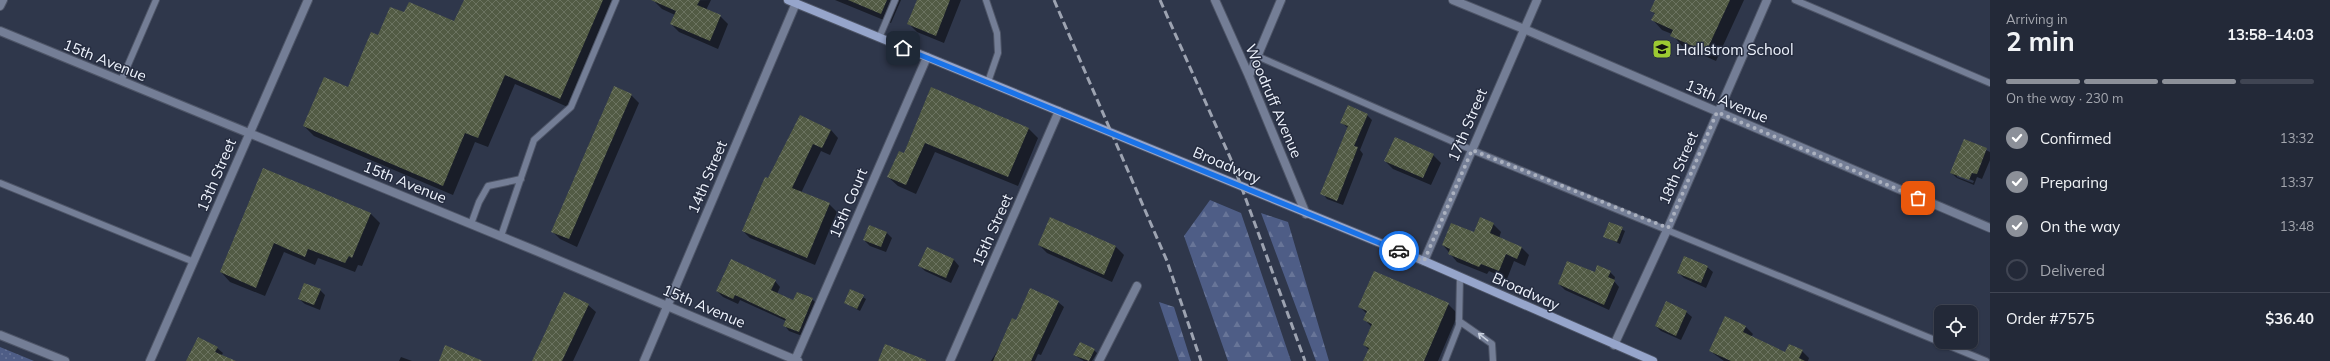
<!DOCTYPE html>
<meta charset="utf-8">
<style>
body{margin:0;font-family:Mulish,sans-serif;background:#2f3543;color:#f1f3f6;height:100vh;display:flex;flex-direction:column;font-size:15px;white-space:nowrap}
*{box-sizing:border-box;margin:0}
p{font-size:13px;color:#a3a6ae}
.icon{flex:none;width:22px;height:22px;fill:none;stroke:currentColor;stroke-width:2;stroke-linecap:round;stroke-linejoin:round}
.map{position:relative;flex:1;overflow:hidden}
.details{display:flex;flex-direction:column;background:#232938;width:340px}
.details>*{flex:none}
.buttons{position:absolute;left:1934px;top:305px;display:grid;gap:8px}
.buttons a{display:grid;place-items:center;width:44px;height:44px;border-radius:8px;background:#232938;box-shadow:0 1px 3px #0004,0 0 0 1px #404553;font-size:20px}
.pin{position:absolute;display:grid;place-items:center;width:34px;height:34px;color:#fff;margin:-17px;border-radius:8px;box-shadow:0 2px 6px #0006}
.courier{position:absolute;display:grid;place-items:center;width:40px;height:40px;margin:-20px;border:3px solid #1a73e8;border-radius:50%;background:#fff;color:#222;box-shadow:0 1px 5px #0007}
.summary em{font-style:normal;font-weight:700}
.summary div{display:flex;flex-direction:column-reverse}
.summary{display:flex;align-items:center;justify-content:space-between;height:68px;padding:0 16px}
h1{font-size:26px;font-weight:700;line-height:30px}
.bar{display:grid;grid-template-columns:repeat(4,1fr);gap:6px 4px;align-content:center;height:48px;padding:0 16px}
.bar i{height:5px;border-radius:3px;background:#404553}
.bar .current{background:#8c9099}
.bar p{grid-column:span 4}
.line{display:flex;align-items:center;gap:10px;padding:0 16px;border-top:1px solid #404553}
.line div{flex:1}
ol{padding:0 16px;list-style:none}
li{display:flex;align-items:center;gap:12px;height:44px}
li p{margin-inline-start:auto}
li .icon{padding:4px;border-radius:50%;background:#8c9099;color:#fff;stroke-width:4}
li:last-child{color:#a3a6ae}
li i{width:22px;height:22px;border:2px solid #404553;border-radius:50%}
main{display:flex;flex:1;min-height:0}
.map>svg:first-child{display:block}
.forest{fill:url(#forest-firs)}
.park{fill:url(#park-dots)}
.shadow{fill:#0007;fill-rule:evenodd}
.building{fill:url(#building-cross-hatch)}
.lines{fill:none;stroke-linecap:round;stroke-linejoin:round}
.service-casing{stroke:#4e5567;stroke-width:8}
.minor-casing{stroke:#4e5567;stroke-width:10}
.secondary-casing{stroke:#4e5567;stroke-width:10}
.service{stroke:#747e96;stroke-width:6}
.minor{stroke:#747e96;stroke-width:8}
.secondary{stroke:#96a5cb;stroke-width:8}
.rail{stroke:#9da3b1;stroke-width:3;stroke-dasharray:8 4;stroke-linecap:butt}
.oneway{stroke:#c9d0de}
.done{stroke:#abb1bf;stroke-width:4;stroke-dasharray:0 7.2}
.route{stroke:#1a73e8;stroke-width:5}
.labels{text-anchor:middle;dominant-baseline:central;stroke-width:3;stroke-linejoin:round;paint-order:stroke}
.poi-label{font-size:15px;fill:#eef3fd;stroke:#262d40;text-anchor:start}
.street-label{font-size:15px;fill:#eef3fd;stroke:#262d40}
</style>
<main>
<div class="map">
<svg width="1990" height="361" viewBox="0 0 1990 361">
<defs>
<pattern id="forest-firs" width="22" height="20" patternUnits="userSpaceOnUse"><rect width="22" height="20" fill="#4e5d86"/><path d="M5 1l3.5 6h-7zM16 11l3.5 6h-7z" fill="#687598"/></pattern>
<pattern id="park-dots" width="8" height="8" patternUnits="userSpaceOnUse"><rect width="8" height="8" fill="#4e5d86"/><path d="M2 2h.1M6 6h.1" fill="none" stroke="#687598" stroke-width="1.8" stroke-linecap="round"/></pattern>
<pattern id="building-cross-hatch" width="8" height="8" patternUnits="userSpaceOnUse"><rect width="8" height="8" fill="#525b44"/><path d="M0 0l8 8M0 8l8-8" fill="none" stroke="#6b7360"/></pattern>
</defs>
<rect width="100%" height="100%" fill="#2f374b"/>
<path class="forest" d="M1210 200 1241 213 1291 361H1228L1184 236Z
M1261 213 1288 222 1329 361H1316Z
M1159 302 1174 307 1191 361H1179Z"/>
<path class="park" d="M0 347 34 361H0Z"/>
<path class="shadow" d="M465 0H616L570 108 515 84 488 147 475 142 453 195 314 136 304 126 349 88 379 37 405 14 455 23Z
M711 0 706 10 720 16 728 24 718 49 679 32 671 24 675 15 662 9 654 1Z
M835 0H901L891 23Z
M918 0H961L944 43 917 32 909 24Z
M1656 0H1744L1716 61 1682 46 1672 34 1662 30 1653 20 1655 14 1652 10Z
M931 89 1028 128 1038 138 1018 186 935 152 916 194 898 186 888 177 904 154Z
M631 95 639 103 577 247 560 239 552 231Z
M1367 115 1372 120 1360 150 1363 154 1343 205 1327 199 1322 193 1348 128 1341 122Z
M800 116 831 130 838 138 830 155 821 151 801 193 829 204 837 212 815 265 750 238 743 231Z
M1965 140 1990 152V160L1982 179 1977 177 1974 185 1957 178 1951 173ZM1957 174 1974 181 1973 183 1957 177Z
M1433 155 1441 163 1431 185 1393 169 1385 161Z
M264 170 371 214 380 223 362 266 358 265 355 272 318 258 315 265 284 252 265 296 230 282 221 272Z
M1051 218 1116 247 1124 255 1112 282 1047 253 1039 245Z
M1609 223 1625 231 1620 244 1604 236Z
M1493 224 1501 232 1499 238 1521 247 1529 255 1525 266 1514 261 1507 279 1489 271 1487 274 1457 262 1443 245Z
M886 232 892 238 886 252 870 246 864 240Z
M928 248 954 260 959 266 951 283 925 271 920 266Z
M1707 267 1713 272 1706 288 1684 278 1678 272Z
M1610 272 1615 277 1614 281 1619 287 1609 310 1565 290 1559 284 1595 273Z
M775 281 780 287 777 294 794 302 812 299 818 305 805 337 789 331 784 325 786 321 740 300 738 304 723 297 717 291Z
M320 290 325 295 320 310 305 304 299 299Z
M851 290 866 299 860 311 845 303Z
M1058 302 1064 307 1041 355 1038 354 1035 361H991L1016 321Z
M1448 304 1458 314 1438 361H1364L1369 350 1364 345 1372 327 1365 320 1367 314 1360 307Z
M588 305 596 312 573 361H533Z
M1686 312 1692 317 1681 340 1661 331 1656 326Z
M1746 327 1753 334 1751 337 1786 353 1802 351 1809 358 1808 361H1724L1710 351Z
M217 348 223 353 221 356 234 361H187Z
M1094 350 1097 353 1092 361H1084L1074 355Z
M401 357 412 361H399Z"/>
<path class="building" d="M464 0H603L560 99 505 75 478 138 465 133 443 186 303 126 324 77 348 87 371 32 378 35 390 7 404 12 409 2 454 21Z
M651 0H700L697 5 721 15 710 41 670 24 676 11Z
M848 0H887L881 14Z
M917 0H950L936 36 907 24Z
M1655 0H1730L1706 52 1670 36 1673 30 1651 20 1655 13 1650 11Z
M614 86 632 94 569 239 551 232Z
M931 87 1029 128 1008 177 925 143 906 185 887 177 899 151 904 153Z
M1348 105 1368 114 1354 146 1358 147 1337 201 1320 194 1348 126 1340 123Z
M800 115 831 130 822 148 813 144 792 188 830 203 807 258 742 231 765 177 768 178Z
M1395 137 1434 154 1423 178 1384 161Z
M1964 139 1987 148 1977 174 1972 173 1969 180 1950 173Z
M263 168 371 213 352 258 349 256 345 263 308 249 305 257 274 243 256 288 220 272Z
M1050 217 1116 246 1104 275 1038 245Z
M1480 217 1494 223 1490 233 1522 247 1517 259 1506 254 1499 271 1481 264 1479 267 1448 254 1450 249 1442 245 1451 223 1474 232Z
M1609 222 1623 227 1617 242 1603 237Z
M869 225 887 232 881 247 863 240Z
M927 247 954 259 946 278 918 266Z
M1684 256 1708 266 1701 283 1677 273Z
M731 259 776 280 771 290 793 300 797 292 813 298 799 332 783 326 786 319 735 295 733 299 716 291Z
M1567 261 1595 272 1597 265 1611 271 1608 277 1615 280 1604 305 1558 284Z
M1374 271 1449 303 1424 361H1363L1369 348 1363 345 1372 324 1363 320 1367 311 1358 307Z
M304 283 321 289 314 305 298 299Z
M1030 288 1059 301 1031 361H993L1012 318 1016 320Z
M850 289 864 295 857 309 844 303Z
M564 292 589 304 562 361H532Z
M1666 301 1687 311 1676 336 1655 326Z
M1725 316 1746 326 1743 332 1785 352 1789 344 1803 350 1799 358 1805 361H1731L1709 351Z
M198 337 218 347 215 352 236 361H186Z
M1080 342 1095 349 1089 361 1073 355Z
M885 344 926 360V361H878Z
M445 345 483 361H439Z"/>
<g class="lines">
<defs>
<path id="service" d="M986 0 997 33 998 53 988 82
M1795 0 1990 83
M879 38 895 0
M1257 56 1472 150 1986 361
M121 81 156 0
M0 183 194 262
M471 224 479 202 488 186 521 179
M501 236 534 140 571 107 616 0
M1459 321 1492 344 1493 361
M1445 361 1459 325 1460 277"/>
<path id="minor" d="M1215 0 1249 76 1306 214
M1453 0 1524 29 1990 228
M0 6 3 0
M0 31 534 250 798 361
M1249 76 1281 0
M1424 261 1537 0
M0 335 65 361
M1614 345 1668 228 1767 0
M795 360 927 57
M150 361 308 0
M644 361 796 3
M950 361 1059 111
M1099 361 1137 286"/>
<path id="secondary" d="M788 0 1424 261 1653 361"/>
</defs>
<use href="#service" class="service-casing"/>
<use href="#minor" class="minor-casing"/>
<use href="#secondary" class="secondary-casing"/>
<use href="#service" class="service"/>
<use href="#minor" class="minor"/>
<use href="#secondary" class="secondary"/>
<path class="rail" d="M1054 0 1167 261 1201 361
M1160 0 1233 164 1305 361"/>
</g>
<defs><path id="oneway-shaft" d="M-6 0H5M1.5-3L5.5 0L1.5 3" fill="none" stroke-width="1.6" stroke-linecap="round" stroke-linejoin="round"/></defs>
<use class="oneway" href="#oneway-shaft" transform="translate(1483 337) rotate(-142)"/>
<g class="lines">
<path class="done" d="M1399 251 1424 261 1472 150 1668 228 1717 112 1918 198"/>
<path class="route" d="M903 48 1399 251"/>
</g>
<defs>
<symbol id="school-square" viewBox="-11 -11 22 22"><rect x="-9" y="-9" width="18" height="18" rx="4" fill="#9cca32" stroke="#262d40"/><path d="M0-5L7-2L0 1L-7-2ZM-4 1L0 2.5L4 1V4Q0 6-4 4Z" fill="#111"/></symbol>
</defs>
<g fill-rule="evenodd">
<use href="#school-square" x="1651" y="38" width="22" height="22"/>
</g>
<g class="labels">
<g class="poi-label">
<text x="1676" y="49">Hallstrom School</text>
</g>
<g class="street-label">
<text transform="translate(105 60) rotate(22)">15th Avenue</text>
<text transform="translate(1274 101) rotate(67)">Woodruff Avenue</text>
<text transform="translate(1727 101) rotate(23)">13th Avenue</text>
<text transform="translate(1467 125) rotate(-67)">17th Street</text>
<text transform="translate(1227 165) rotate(23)">Broadway</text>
<text transform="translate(1678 168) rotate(-67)">18th Street</text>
<text transform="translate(216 175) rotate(-67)">13th Street</text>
<text transform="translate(707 177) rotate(-67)">14th Street</text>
<text transform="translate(405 182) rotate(22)">15th Avenue</text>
<text transform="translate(848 203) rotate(-67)">15th Court</text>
<text transform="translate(992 230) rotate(-66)">15th Street</text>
<text transform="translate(1526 291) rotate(24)">Broadway</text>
<text transform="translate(704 306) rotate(23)">15th Avenue</text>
</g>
</g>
</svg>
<div class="buttons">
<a><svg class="icon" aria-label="locate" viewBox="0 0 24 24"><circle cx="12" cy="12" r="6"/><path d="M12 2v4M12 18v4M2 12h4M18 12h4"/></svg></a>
</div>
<div class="pin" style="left:1918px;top:198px;background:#ea580c"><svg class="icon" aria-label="bag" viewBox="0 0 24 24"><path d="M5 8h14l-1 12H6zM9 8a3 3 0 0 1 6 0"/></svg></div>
<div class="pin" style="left:903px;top:48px;background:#1f2937"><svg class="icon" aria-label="home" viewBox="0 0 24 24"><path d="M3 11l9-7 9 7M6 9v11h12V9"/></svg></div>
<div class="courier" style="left:1399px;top:251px"><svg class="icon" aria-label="car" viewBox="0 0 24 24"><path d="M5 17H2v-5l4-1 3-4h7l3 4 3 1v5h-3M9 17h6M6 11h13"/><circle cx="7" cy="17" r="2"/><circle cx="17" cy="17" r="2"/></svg></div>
</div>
<section class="details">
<div class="summary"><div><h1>2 min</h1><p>Arriving in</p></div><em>13:58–14:03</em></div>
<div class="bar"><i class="current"></i><i class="current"></i><i class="current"></i><i></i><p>On the way · 230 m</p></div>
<ol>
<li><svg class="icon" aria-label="check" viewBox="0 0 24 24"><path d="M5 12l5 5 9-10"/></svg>Confirmed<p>13:32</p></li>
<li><svg class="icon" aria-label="check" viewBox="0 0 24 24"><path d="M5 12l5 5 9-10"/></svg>Preparing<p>13:37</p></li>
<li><svg class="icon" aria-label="check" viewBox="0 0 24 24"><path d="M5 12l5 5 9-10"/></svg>On the way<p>13:48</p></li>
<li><i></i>Delivered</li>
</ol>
<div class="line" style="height:52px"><div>Order #7575</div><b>$36.40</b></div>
</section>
</main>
